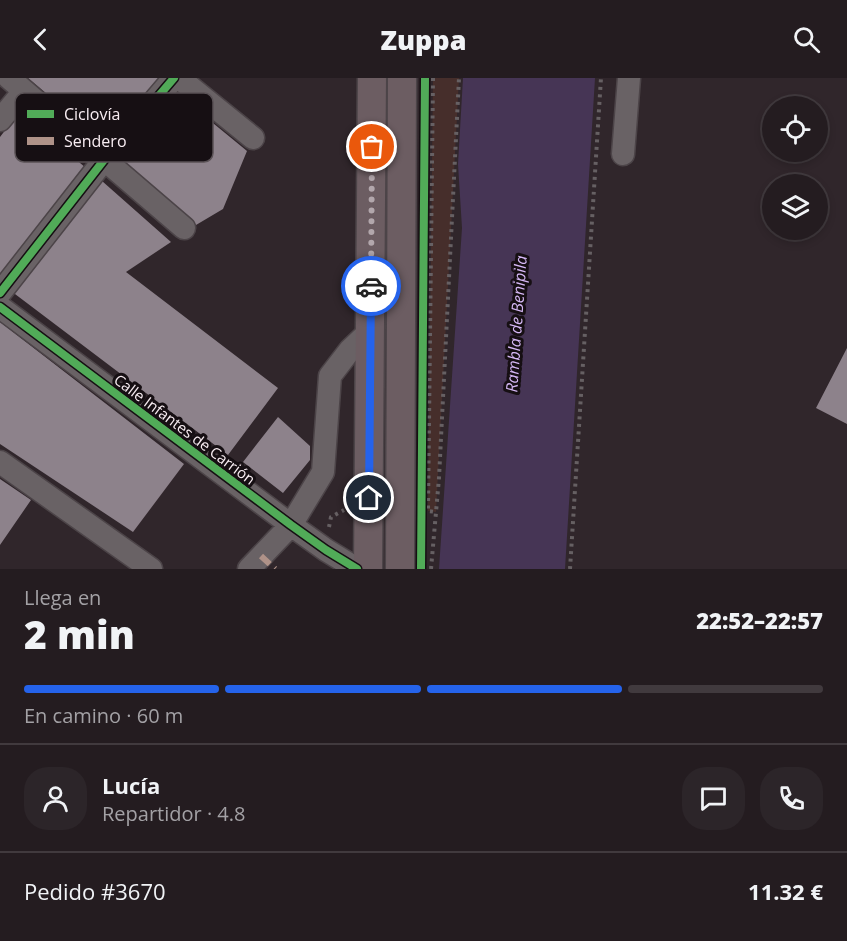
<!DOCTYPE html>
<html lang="es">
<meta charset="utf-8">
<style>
body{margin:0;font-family:"Open Sans",sans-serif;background:#2c2529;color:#f1f3f6;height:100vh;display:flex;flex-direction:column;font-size:22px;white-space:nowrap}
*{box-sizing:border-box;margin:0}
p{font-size:20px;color:#a3a1a5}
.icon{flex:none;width:33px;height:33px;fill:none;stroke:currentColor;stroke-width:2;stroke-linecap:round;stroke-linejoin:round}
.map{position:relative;height:491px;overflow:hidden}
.panel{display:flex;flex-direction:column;background:#241c20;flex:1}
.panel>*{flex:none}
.tools{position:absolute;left:762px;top:18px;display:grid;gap:12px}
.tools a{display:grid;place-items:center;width:66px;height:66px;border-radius:50%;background:#241c20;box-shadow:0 3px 9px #0003,0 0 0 2px #413a3e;font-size:30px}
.pin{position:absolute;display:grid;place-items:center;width:51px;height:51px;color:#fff;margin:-26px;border:3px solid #fff;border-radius:50%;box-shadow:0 2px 6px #0007}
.courier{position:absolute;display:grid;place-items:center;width:60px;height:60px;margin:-30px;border:4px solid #2563eb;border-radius:50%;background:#fff;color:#222;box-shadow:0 2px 8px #0007}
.summary em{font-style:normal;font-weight:800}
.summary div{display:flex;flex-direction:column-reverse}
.summary{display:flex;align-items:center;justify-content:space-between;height:102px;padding:0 24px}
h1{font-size:39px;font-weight:800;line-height:45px}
.bar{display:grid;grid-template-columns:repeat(4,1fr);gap:9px 6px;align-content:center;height:72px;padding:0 24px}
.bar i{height:8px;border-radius:4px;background:#413a3e}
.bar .active{background:#2563eb}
.bar p{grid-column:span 4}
.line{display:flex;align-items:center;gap:15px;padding:0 24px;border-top:2px solid #413a3e}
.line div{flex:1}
.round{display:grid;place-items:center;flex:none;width:63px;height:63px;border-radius:24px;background:#2c2529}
header{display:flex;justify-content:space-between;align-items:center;height:78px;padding:0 24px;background:#241c20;font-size:27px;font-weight:800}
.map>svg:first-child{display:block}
.green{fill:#462e2b}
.water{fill:#463555}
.building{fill:#8d828b}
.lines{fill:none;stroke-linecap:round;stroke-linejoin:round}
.minor-casing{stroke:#4c4448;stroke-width:25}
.major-casing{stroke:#4c4448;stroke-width:31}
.path{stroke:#666063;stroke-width:4;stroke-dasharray:3 4.5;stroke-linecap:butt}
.minor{stroke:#696265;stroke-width:22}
.major{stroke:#6c5d62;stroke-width:28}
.quiet{stroke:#af9288;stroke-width:6;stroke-dasharray:12 6;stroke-linecap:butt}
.cycleway-casing{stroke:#160f13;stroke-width:11}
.cycleway{stroke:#51ab58;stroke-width:8}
.done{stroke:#b2a7ac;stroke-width:6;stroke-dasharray:0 10.8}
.route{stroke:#2563eb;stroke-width:8}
.labels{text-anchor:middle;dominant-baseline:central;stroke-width:6;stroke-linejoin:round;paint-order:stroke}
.street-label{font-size:15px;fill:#f8edf2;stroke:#160f13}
.water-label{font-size:16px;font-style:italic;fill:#d6b8f6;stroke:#160f13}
.key{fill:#160f13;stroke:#5a5256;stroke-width:1.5}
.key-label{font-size:16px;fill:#f8edf2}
</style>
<header><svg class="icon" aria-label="back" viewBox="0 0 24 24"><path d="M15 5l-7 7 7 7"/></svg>Zuppa<svg class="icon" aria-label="search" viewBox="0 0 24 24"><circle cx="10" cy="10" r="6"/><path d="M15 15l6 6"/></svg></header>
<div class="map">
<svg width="847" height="491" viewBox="0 0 847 491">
<rect width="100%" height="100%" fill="#30262b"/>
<path class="green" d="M433 0H459L436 434 428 433Z"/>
<path class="water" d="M463 0H595L565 491H439L462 150 458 86Z"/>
<path class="building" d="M28 0H161L106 66Z
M180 18 247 73 223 131 196 147 121 85Z
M19 34 86 90 0 198V59Z
M102 103 171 164 126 194 278 310 228 377 11 213Z
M0 244 184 386 133 454 0 366Z
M847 270V346L816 330Z
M278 339 310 368V382L283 415 243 384Z
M0 401 31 422 0 467Z"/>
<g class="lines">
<defs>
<path id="minor" d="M9 0 184 150
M179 0 253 60
M0 42 24 13
M623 76 629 0
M0 215 104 82 174 0
M0 229 291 447 326 472 357 491
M0 384 151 491
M249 491 291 447 323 394 330 298 350 272 370 253"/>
<path id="major" d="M368 491 372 0
M400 491 402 0"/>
</defs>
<use href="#minor" class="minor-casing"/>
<use href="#major" class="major-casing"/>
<path class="path" d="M433 0 428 433 436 434
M329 449 331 439 344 432
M431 491 439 400 459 0
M570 491 601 0"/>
<use href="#minor" class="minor"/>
<use href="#major" class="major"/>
<path class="quiet" d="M261 478 275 491"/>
<defs>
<path id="cycleway" d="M0 215 104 82 174 0
M0 229 291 447 326 472 357 491
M421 491 425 0"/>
</defs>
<use href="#cycleway" class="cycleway-casing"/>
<use href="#cycleway" class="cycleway"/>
</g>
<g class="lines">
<path class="done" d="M371 208 372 69"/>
<path class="route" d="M369 420 371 208"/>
</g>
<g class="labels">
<g class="street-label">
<text transform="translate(185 351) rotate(37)">Calle Infantes de Carrión</text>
</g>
<g class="water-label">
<text transform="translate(516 246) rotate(-86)">Rambla de Benipila</text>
</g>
</g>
<rect x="15" y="15" width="198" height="69" rx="9" class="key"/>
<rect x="27" y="32" width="27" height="8" fill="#51ab58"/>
<rect x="27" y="59" width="27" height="8" fill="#af9288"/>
<g class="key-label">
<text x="64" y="42">Ciclovía</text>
<text x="64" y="69">Sendero</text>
</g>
</svg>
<div class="tools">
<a><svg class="icon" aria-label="locate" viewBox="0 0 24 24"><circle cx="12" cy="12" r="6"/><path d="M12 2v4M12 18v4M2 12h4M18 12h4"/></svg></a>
<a><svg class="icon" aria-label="layers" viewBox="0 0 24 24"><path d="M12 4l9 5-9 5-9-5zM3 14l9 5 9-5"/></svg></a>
</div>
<div class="pin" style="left:372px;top:69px;background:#ea580c"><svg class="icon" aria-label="bag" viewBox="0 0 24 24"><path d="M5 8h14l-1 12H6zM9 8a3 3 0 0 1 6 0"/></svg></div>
<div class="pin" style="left:369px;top:420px;background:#1f2937"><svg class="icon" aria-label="home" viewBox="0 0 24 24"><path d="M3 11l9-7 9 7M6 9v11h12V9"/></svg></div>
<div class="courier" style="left:371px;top:208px"><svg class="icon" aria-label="car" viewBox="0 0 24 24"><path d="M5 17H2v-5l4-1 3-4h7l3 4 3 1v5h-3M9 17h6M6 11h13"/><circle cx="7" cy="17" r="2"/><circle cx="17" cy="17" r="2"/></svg></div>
</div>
<section class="panel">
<div class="summary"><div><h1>2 min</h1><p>Llega en</p></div><em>22:52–22:57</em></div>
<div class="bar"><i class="active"></i><i class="active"></i><i class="active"></i><i></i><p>En camino · 60 m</p></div>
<div class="line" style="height:108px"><a class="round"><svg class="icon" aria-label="person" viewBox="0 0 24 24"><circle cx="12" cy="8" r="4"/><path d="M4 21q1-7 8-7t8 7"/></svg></a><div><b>Lucía</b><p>Repartidor · 4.8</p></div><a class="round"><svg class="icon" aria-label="chat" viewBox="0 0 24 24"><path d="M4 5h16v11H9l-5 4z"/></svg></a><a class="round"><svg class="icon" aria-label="phone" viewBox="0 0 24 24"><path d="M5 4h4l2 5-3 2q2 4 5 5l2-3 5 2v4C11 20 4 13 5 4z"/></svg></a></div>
<div class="line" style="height:78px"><div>Pedido #3670</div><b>11.32 €</b></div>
</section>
